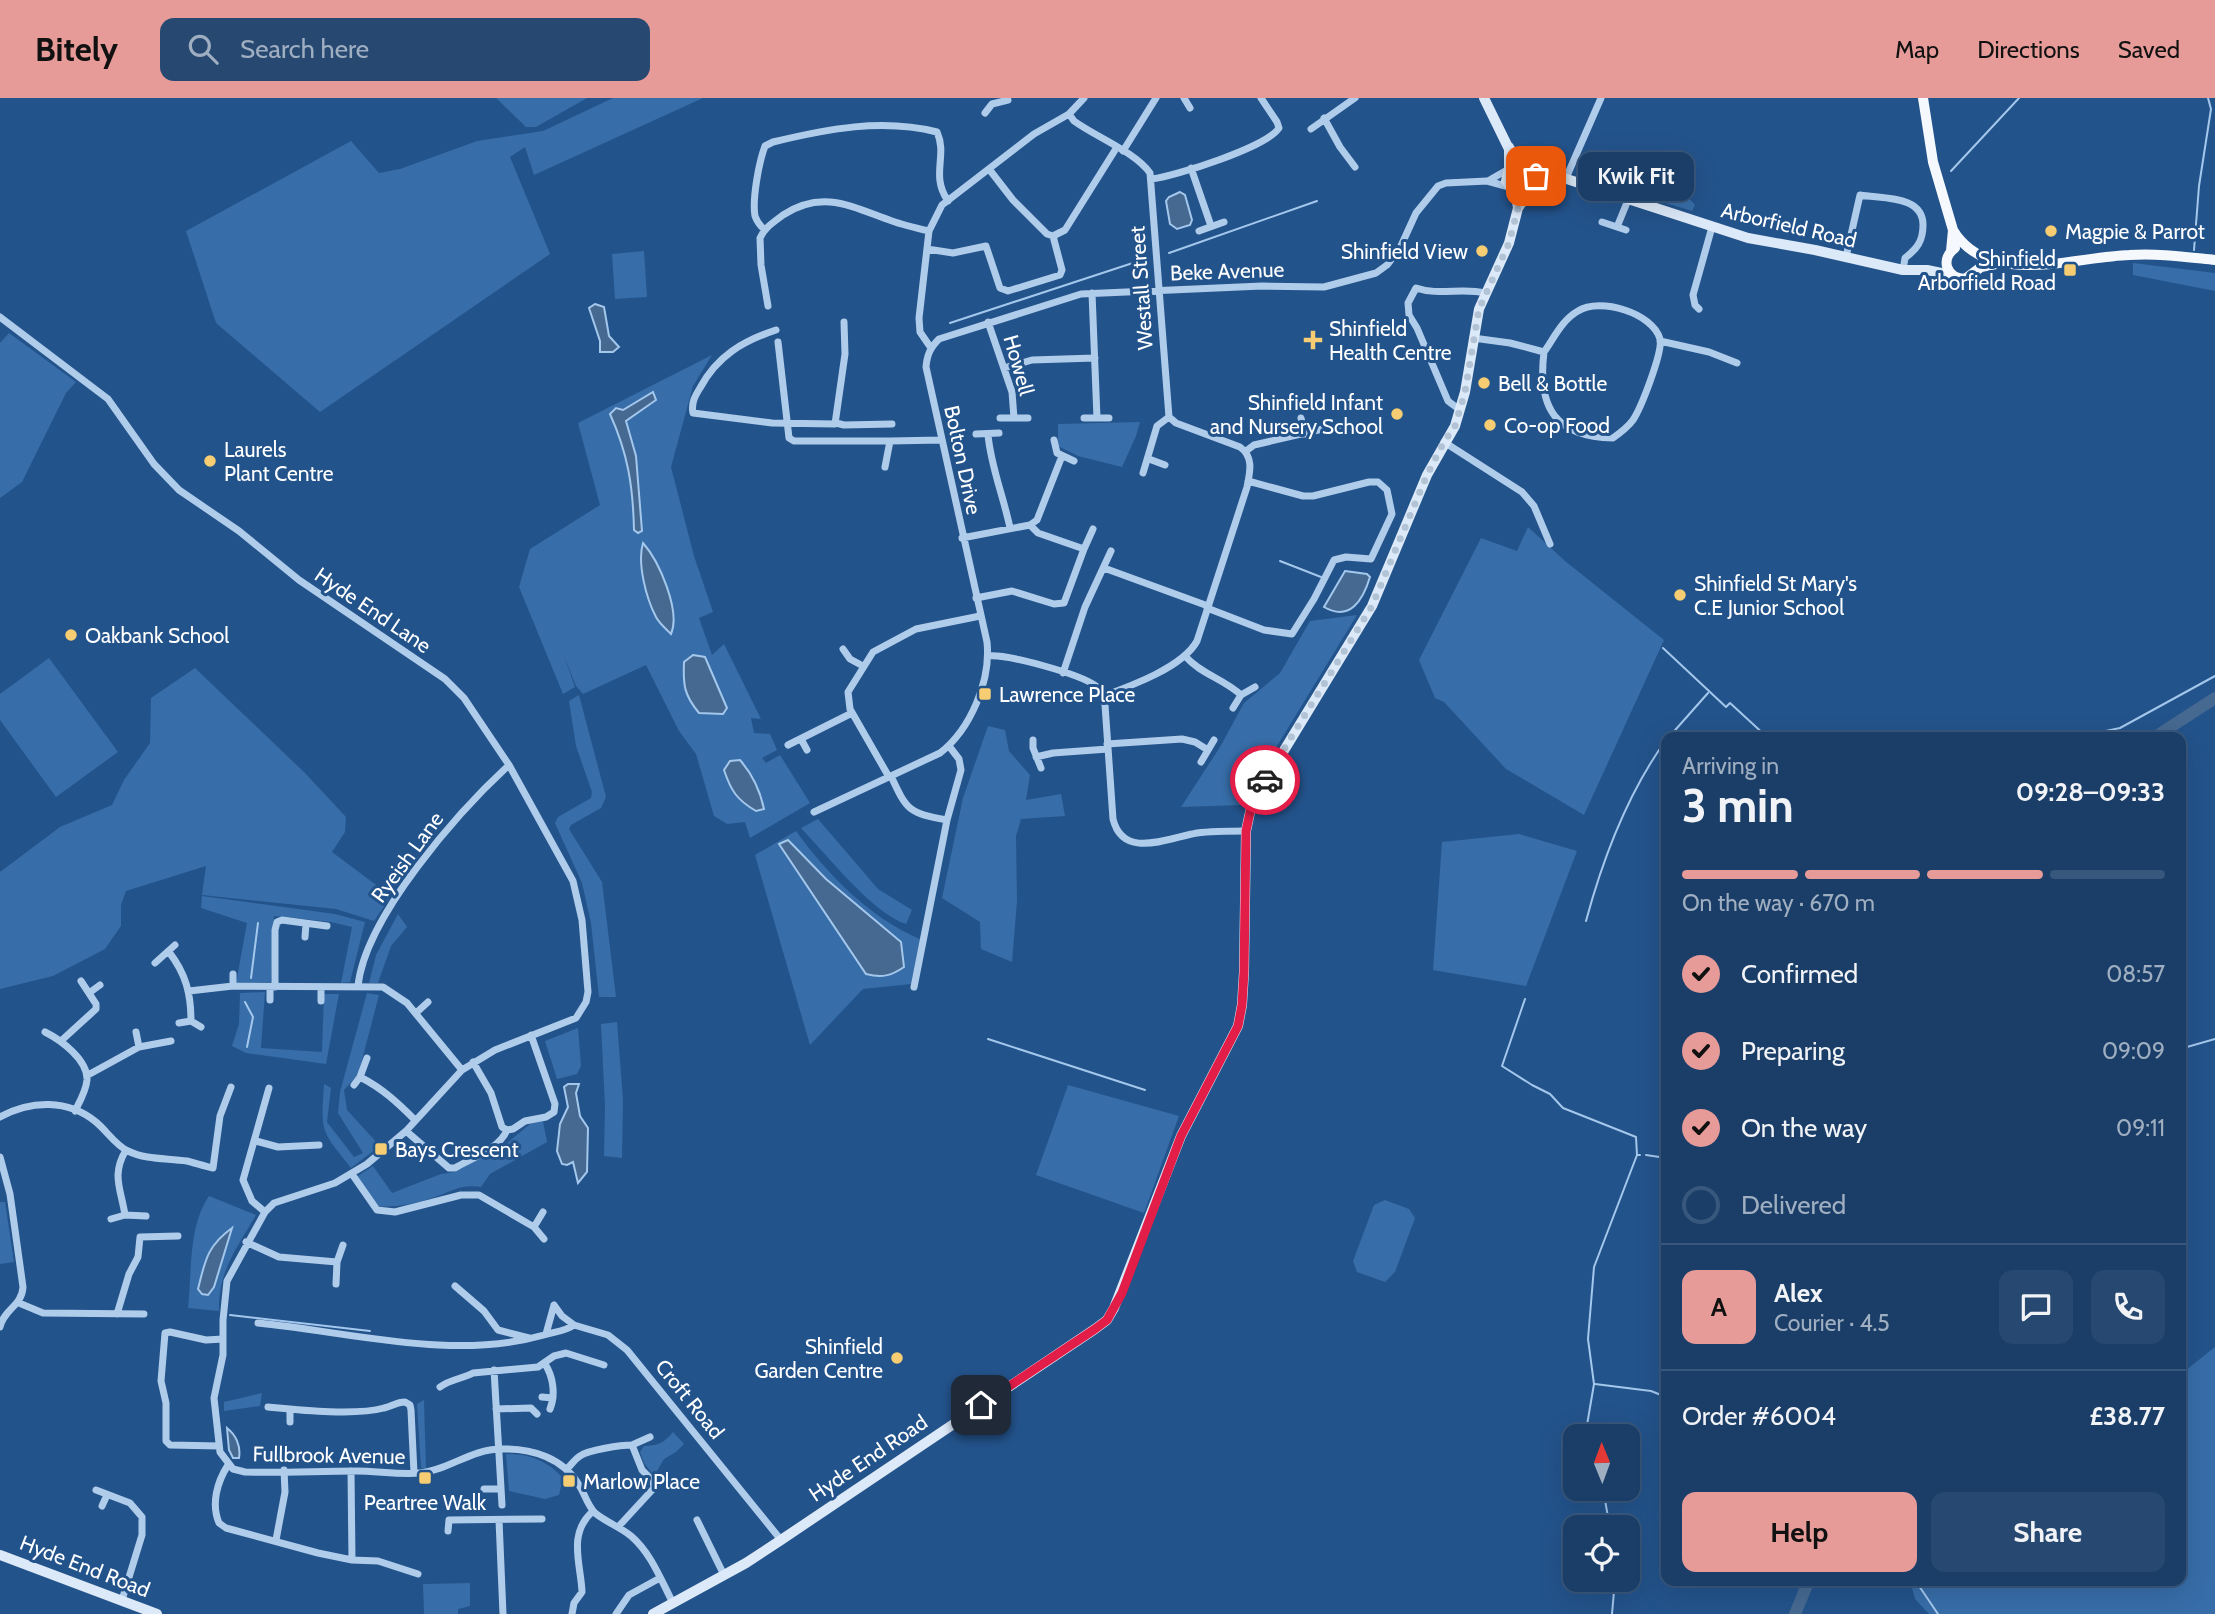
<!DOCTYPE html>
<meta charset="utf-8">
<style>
body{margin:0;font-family:Cabin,sans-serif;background:#274971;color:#f1f3f6;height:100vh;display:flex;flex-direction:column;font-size:26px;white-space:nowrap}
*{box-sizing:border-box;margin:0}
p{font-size:23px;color:#9faec0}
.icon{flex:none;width:38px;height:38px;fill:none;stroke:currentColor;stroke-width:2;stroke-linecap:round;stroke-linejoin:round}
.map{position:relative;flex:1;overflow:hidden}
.sheet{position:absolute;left:1661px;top:634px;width:525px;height:854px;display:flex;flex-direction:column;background:#1a3e68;border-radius:14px;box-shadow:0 7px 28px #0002,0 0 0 2px #38577c}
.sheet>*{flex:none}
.needle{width:46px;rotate:359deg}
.controls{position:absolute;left:1563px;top:1326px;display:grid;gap:14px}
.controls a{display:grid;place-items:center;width:77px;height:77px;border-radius:14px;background:#1a3e68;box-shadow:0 7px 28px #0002,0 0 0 2px #38577c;font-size:35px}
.pin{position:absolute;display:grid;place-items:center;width:60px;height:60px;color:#fff;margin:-30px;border-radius:14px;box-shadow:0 4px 10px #0006}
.courier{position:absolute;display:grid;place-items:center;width:70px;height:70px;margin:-35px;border:5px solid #e11d48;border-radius:50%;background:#fff;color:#222;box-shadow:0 2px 9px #0007}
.bubble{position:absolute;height:49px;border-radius:14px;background:#1a3e68;box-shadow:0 7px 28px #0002,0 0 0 2px #38577c;font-size:23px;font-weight:800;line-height:49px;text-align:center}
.summary em{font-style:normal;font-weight:800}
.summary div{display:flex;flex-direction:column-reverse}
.summary{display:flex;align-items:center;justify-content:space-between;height:119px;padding:0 21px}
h1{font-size:46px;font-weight:800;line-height:52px}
.bar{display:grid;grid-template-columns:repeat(4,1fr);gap:10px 7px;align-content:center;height:84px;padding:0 21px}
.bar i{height:9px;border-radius:5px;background:#38577c}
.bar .on{background:#e69b98}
.bar p{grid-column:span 4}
.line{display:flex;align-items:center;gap:18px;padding:0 21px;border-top:2px solid #38577c}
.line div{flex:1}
.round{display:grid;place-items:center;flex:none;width:74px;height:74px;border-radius:14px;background:#274971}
ol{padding:0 21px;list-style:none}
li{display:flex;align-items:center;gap:21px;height:77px}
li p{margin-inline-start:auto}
li .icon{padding:7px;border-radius:50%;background:#e69b98;color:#111;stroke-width:4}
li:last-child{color:#9faec0}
li i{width:38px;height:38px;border:4px solid #38577c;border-radius:50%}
.cta{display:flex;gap:14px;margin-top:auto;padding:14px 21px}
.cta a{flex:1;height:80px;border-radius:14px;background:#e69b98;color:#111;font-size:28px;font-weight:800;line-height:80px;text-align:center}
.cta a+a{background:#274971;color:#f1f3f6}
header{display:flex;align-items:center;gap:42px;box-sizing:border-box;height:98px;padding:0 35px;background:#e69b98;color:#111}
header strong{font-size:33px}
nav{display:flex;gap:38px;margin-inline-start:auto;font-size:24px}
.search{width:490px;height:63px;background:#274971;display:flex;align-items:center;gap:18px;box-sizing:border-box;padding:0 24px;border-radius:14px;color:#9faec0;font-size:26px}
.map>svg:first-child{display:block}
.green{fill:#376da8}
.water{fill:#466991;stroke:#a4c7ec;stroke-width:2}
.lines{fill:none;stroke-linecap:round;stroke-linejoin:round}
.stream{stroke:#a4c7ec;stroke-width:2}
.river{stroke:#466991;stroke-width:12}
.street{stroke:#b0cceb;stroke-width:7}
.secondary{stroke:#dce9f8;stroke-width:10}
.primary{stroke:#f5f9fe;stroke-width:10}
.done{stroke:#b2c3d6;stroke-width:7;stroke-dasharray:0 12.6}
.route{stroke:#e11d48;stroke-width:9}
.poi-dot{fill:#f6cd73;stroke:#23538b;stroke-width:2.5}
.labels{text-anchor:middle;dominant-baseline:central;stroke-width:6;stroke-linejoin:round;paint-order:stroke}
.street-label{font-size:21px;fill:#fff;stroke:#23538b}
.poi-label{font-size:21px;fill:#fff;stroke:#23538b;text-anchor:start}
</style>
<header>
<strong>Bitely</strong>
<div class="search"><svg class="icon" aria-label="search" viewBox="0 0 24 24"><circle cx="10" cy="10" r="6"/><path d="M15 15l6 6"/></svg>Search here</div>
<nav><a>Map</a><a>Directions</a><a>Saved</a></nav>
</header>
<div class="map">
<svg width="2215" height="1516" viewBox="0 0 2215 1516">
<rect width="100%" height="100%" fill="#23538b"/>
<path class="green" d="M496 0H587L536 29H526Z
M613 0H703L534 77 525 49 510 59 550 156 320 314 216 225 186 133 351 43 379 75 400 71 477 43 543 33Z
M1510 80a11 11 0 1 1 22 0a11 11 0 1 1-22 0Z
M1654 72 1667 76 1695 107 1692 113 1643 98Z
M644 153 647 199 615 201 612 156Z
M2133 165 2215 175V193L2133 177Z
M9 235 76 284 66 295 22 384 0 400V245Z
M712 257 693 288 671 369 694 458 713 514 699 520 712 557 724 546 761 621 751 620 754 635 770 636 777 652 762 660 766 665 780 657 810 705 750 740 745 724 727 726 714 718 696 656 679 633 646 567 583 596 576 588 564 558 575 589 563 596 519 489 530 451 600 407 578 325Z
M1140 324 1136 338 1122 369 1078 358 1058 348V326Z
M1528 429 1565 463 1664 542 1584 717 1506 671 1444 604 1435 600 1419 562 1481 440 1517 453Z
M1357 517 1241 707 1181 709 1220 649 1244 605 1280 575 1310 523Z
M49 560 118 654 56 699 0 622V596Z
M195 570 305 675 346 719 345 734 332 754 391 798 374 823 336 811 202 797 206 768 126 793 121 807V828L105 851 53 878 0 891V774L60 729 112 707 124 682 150 645 151 600Z
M579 597 606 699 601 710 571 727 569 731 602 784 616 899H599L591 825 582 785 555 725 558 719 591 700 592 694 576 648 569 603Z
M988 628 1005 632 1009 653 1030 677 1026 702 1061 696 1065 718 1021 721 1016 738 1017 803 1012 864 981 851 980 824 942 800 963 700Z
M818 721 878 791 912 812 906 826C872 815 827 757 801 730Z
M796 733C828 777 870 820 920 841L911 886 863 891 810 947 755 757Z
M1519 736 1577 753 1526 888 1433 872 1442 744Z
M202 798 335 816 365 824 350 884 341 885 352 829 331 824 274 818 271 884 236 885 247 825 201 810Z
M398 816 407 829 391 848 378 885H369L376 857Z
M265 894 261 950 322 954 324 896H339L326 966 246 955 232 948 239 926 240 895Z
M367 895 379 897 358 977 344 992 347 1012 380 1048 351 1070C320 1031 321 1035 324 986L331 990 327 1024 354 1059 363 1055 338 1015 340 994Z
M617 924 623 1002 622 1060 604 1058 605 1008 601 926Z
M578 930 581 968 577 976 557 981 545 943Z
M1068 987 1179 1018 1144 1115 1036 1077Z
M543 1023 547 1044 490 1076 481 1089C460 1086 451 1094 432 1100 414 1106 395 1110 376 1108L358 1078 373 1068 392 1095 441 1076 455 1074 507 1045 530 1026Z
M209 1098 256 1117C237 1150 218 1173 219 1213L188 1210C192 1174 188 1129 209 1098Z
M1385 1102 1409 1111 1415 1120 1395 1174 1385 1184 1357 1174 1353 1163 1374 1107Z
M0 1104H5L14 1164 0 1166Z
M2215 1249V1516H1929L1915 1501 1910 1482H2180L2181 1276Z
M262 1295 260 1308 224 1313V1304Z
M424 1302 426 1370H421L417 1306Z
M673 1334 684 1346 676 1354 664 1361 654 1378 644 1365 640 1354 644 1348C658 1348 664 1345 673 1334Z
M506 1356C529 1355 548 1363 563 1380L559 1397 545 1401 509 1393Z
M470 1485V1508L458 1511V1516H424L423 1486Z"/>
<path class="water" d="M1180 94 1185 97 1192 122 1190 127 1177 131 1170 126 1166 103 1169 99Z
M595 206 604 209 609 238 619 249 613 254H600V243L589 210Z
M653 294 656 302 626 323 636 358 642 433 638 435 634 432C633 388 628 356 610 316L616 310 623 312Z
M643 445C659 463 681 513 671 536 666 531 659 525 656 519 646 500 637 465 643 445Z
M1345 473 1367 476 1370 479C1363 502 1350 524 1324 509Z
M693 557 705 559 727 610 723 616 699 615C684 597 683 587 684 564Z
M740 662C753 677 760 692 764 711L756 713C737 702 731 693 724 672L730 663Z
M788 742 826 781 901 844 904 869C891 878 882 880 866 876L779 746Z
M568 986H579L576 995 580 1018 588 1030 587 1074 578 1085 573 1064 567 1067 562 1066 557 1053 560 1026 568 1009 564 989Z
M232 1130 214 1189 208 1197 202 1196 198 1191C205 1163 207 1148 232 1130Z
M227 1330C236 1337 241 1348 239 1360H233L229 1352Z"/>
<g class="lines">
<path class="stream" d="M1951 73 2019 0
M2194 152 2199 88 2211 11 2208 0
M1169 155 1317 103
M950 225 1148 160
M1280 463 1321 479
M1663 550 1726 609 1730 605 1767 639
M1669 639 1708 595
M2077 639 2120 630 2215 578
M1586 823C1603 760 1627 696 1666 642
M251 880 258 825
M1525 901 1502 968 1532 987 1550 996 1563 1010 1636 1039 1637 1057
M245 904 253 919 247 949
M988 941 1145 992
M2180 951 2215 941
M1646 1057 1666 1060
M230 1217 370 1233
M1595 1286 1651 1293 1666 1299
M1590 1339 1587 1327 1594 1286 1588 1241 1594 1169 1637 1057H1640
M1603 1391 1610 1430
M1915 1482 1938 1516
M1612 1516 1615 1482"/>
<path class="river" d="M2155 639 2215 600
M1795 1516 1809 1482"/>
<path class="street" d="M1184 0 1190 10
M985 15 992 6 1008 2
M1069 16 1074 23C1096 39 1135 54 1150 75L1169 319 1176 325 1240 349C1254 359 1250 374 1247 389L1197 543C1183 569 1131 588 1103 598
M1324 20 1340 49 1355 69
M1311 31 1355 0
M1123 53 1156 0
M1191 70 1211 128
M989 71 1013 102 1047 136 1053 138 1065 132 1117 49
M1566 80 1601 0
M1152 81C1176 78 1267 49 1279 30L1277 24 1261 0
M1488 83 1507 72
M1602 124 1617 129
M765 132C760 128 757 124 755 118 752 101 759 64 765 48L773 44C827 31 882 20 937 34 948 58 930 77 948 103
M1626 132 1617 129 1628 102
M1199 133 1224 124
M927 151 953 155 986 148 1000 190 1008 193 1060 177 1062 172 1053 138
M1846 159 1860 97C1883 101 1923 97 1923 127 1923 143 1917 151 1905 160L1903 172
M1092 195 1097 320
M768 208 761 167 760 140C764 130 774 124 783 117 823 91 852 109 892 123 903 127 916 130 929 133
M1699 211 1695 207 1693 197 1712 129
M0 219 108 301 154 366 179 392 239 433 299 482 445 581 464 600 509 667 573 783 582 822 588 894 586 904 576 920 495 952 462 972 406 1033 367 1066 335 1085 274 1105 265 1114 227 1183 223 1222V1257L214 1300 220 1354 233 1371 245 1374C282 1375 319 1373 356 1373 377 1373 400 1377 420 1375 449 1372 471 1351 501 1351 532 1350 563 1360 579 1387 585 1396 587 1407 595 1415 606 1424 620 1429 631 1438 651 1455 661 1482 673 1505
M988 224 1012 294 1014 320
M776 232C743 243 717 258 700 290 695 298 691 305 693 315L772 325 835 326 845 256 844 224
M1473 240 1510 245 1544 254C1554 240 1562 222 1578 213 1600 199 1653 215 1660 241 1663 254 1641 310 1633 322 1628 329 1620 335 1613 340 1556 339 1537 310 1544 254
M1660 243 1709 254 1737 265
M778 244 789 340 794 343H890
M931 250 920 234 919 220 929 133 942 107 1034 36 1069 16 1084 0
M1004 270 1032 262 1095 260
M1460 312 1448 303 1417 230 1409 217 1408 205 1416 190C1439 198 1462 189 1485 195
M1000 320H1028
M1084 320H1109
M1301 320 1305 336
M836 325 844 327 892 326
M976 336 999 335
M988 336C990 366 1004 400 1010 430
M1054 342 1057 355 1074 363
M1444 344 1522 394 1534 408 1550 446
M1246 353 1254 347 1340 327
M1149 361 1165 367
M885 369 890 343 941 342
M1143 375 1157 328 1169 319
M962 440 1030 427 1037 422 1062 358
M1084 451 1093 431
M1104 470 1208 508
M976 500 1012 493 1054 506 1064 505 1084 451 1038 435 1030 427
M1207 510 1264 532 1292 536 1314 501 1334 462 1346 459 1371 461 1392 416 1387 392 1378 384H1369L1313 398H1303L1248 383
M843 551 850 561 863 568
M988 558C1008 556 1080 576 1096 588 1102 593 1104 599 1105 607L1113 721C1123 762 1168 740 1197 735 1213 733 1230 733 1246 733
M1186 559C1201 576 1224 581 1241 597
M1063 575 1085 509 1111 453
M1233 610 1241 597 1255 589
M801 641 807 652
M1033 642V650L1041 670
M1107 646 1182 641 1195 644 1208 652
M788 647 852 615
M1036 659 1053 655 1108 651
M1201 664 1214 642
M891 678C907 713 909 715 947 722
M889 679 850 611 848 594 873 554 916 531 980 518
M814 714 940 655C971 631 991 582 987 544L926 269C927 257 930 250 939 241L1081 196 1262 188 1324 189 1376 175 1387 167 1400 150 1416 115 1438 88 1446 85 1487 83 1509 89
M305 839 306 826
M169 854C186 876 191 896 191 923
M155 865 175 847
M233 876V888
M358 888C365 819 459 713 509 667
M275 889V832L277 824 282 822 327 828
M914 889 947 722 961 672 959 661 949 648
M189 893 233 888 383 889 407 905 462 972
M89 895 100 887
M270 902V889
M321 903V889
M416 915 428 904
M179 925 191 923 201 929
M45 934C61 942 88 962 87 982 86 993 80 1003 75 1013
M136 934 139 949
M62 942 96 911V906L81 883
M473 964 491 995 502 1029 507 1032 513 1031 525 1023 546 1019 554 1014 555 1006 531 937
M88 977 139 949 171 943
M360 979C382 990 398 1005 415 1022
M354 987 360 979 367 960
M0 1019C31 1002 68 1001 96 1024 107 1033 115 1047 128 1053 146 1062 167 1060 187 1063 195 1065 204 1068 213 1070L220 1018 231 989
M406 1033 449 1070H455C472 1060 499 1051 507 1032
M256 1043 278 1049 319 1047
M0 1059 10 1096 23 1189C22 1208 4 1211 0 1229
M352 1076 377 1112 395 1114 461 1097H479L534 1129 544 1141
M265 1114 252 1103 243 1082 269 990
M125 1117C121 1091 111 1077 126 1052
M111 1121 125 1117 146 1118
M534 1129 543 1114
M246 1144 279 1159 337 1164
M336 1186 337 1164 343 1147
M455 1188 484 1213 498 1232 529 1240
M19 1205 43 1215 144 1216
M554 1207 562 1218 574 1227 608 1237 627 1252 781 1442
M117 1216 129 1176 138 1159 140 1139 178 1138
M258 1225C350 1234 453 1263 544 1237 554 1234 566 1233 574 1227
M546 1236 554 1207
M545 1266C553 1278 556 1297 550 1311
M494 1272 502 1407
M440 1289C451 1281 462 1281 473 1275L538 1269 554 1258 566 1255 604 1267
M542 1299 553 1300
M268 1309C299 1312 355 1318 384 1310 392 1308 397 1304 405 1304L410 1307 411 1312 414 1375
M496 1311 531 1310 537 1316
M290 1324V1312
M632 1347 650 1339
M219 1348 170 1347 166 1343V1305L161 1283 165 1235 170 1234 206 1242 223 1241
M228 1367C217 1384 211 1406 219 1425L226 1430 318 1455 352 1462 378 1463 418 1476
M567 1371C571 1367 575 1361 580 1358 588 1352 621 1347 632 1347L642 1372 653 1383 654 1390 618 1429
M351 1373 352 1462
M484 1391H501
M96 1392 130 1405 142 1419V1437L122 1502
M102 1408 107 1397
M499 1422 503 1516
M697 1422 724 1477
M448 1433 449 1422 542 1421
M276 1442 285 1394 284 1372
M572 1516 574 1505 582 1494C581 1466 567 1436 593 1413
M616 1516 629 1497 660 1480"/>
<path class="secondary" d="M1484 0 1508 49 1521 62 1533 70 1748 140 1815 152 1903 172H1927L1951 177
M1509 49V70L1506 83 1516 98 1518 110
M0 1457 157 1516
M653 1516 746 1465 781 1442 1095 1231 1107 1222 1114 1210 1181 1038 1238 928 1242 907 1244 874 1246 733 1252 705 1372 508 1427 377 1455 328 1465 294 1479 211 1509 145 1518 110 1535 86 1537 78 1533 70"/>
<path class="primary" d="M1923 0 1933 64 1953 132 1951 153
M1953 132C1988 190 2073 159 2129 157 2158 155 2186 159 2215 162
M1955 150C1940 161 1946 180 1965 181L1981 169 1996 166"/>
</g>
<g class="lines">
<path class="done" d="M1265 682 1372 508 1427 377 1444 344 1455 328 1465 294 1479 211 1509 145 1518 110 1535 86 1536 78"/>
<path class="route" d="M981 1307 1095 1231 1107 1222 1122 1195 1181 1038 1238 928 1242 907 1244 874 1246 733 1252 705 1265 682"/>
</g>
<g class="poi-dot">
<circle cx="2051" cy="133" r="7"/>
<circle cx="1482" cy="153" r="7"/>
<rect x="2063" y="165" width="14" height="14" rx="3.5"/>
<path d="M1309.5 231.5h7v7h7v7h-7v7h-7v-7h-7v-7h7z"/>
<circle cx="1484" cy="285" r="7"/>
<circle cx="1397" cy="316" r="7"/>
<circle cx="1490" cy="327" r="7"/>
<circle cx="210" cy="363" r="7"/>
<circle cx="1680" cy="497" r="7"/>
<circle cx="71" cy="537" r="7"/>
<rect x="978" y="589" width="14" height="14" rx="3.5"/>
<rect x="374" y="1044" width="14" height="14" rx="3.5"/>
<circle cx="897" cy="1260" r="7"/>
<rect x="418" y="1373" width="14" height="14" rx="3.5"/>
<rect x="562" y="1376" width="14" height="14" rx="3.5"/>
</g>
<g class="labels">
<g class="street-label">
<text transform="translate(1789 127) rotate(13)">Arborfield Road</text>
<text transform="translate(1227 173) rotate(-2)">Beke Avenue</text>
<text transform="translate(1141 190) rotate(-94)">Westall Street</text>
<text transform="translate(1019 267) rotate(74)">Howell</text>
<text transform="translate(963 362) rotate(78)">Bolton Drive</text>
<text transform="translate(373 512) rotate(34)">Hyde End Lane</text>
<text transform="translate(407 759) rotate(-54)">Ryeish Lane</text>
<text transform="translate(690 1301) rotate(51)">Croft Road</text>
<text transform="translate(329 1357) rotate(1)">Fullbrook Avenue</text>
<text transform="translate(868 1360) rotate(-34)">Hyde End Road</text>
<text transform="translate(85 1468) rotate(21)">Hyde End Road</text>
</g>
<g class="poi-label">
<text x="2065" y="133">Magpie &amp; Parrot</text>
<text x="1468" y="153" text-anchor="end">Shinfield View</text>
<text x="2056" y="160" text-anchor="end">Shinfield<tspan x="2056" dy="24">Arborfield Road</tspan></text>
<text x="1329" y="230">Shinfield<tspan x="1329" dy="24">Health Centre</tspan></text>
<text x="1498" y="285">Bell &amp; Bottle</text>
<text x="1383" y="304" text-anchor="end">Shinfield Infant<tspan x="1383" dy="24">and Nursery School</tspan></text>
<text x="1504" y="327">Co-op Food</text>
<text x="224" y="351">Laurels<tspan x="224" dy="24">Plant Centre</tspan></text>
<text x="1694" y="485">Shinfield St Mary's<tspan x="1694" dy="24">C.E Junior School</tspan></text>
<text x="85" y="537">Oakbank School</text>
<text x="999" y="596">Lawrence Place</text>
<text x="395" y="1051">Bays Crescent</text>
<text x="883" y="1248" text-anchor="end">Shinfield<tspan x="883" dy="24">Garden Centre</tspan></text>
<text x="583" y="1383">Marlow Place</text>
<text x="425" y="1404" text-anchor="middle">Peartree Walk</text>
</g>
</g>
</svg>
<div class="controls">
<a><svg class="needle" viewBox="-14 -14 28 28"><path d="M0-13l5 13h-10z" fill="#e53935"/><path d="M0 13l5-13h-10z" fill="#9faec0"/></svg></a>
<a><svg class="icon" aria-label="locate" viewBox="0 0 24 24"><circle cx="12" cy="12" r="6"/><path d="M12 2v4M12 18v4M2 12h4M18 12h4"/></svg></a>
</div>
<div class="pin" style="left:1536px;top:78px;background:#ea580c"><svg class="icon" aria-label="bag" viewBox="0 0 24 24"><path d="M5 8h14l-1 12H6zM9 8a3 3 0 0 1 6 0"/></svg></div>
<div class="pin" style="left:981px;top:1307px;background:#1f2937"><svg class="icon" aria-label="home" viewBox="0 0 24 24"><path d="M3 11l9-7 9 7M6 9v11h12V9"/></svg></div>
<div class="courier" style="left:1265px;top:682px"><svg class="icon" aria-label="car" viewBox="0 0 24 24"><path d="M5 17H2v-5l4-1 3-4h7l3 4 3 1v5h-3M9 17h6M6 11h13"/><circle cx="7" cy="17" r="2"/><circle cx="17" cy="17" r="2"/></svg></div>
<div class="bubble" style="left:1578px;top:54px;width:116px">Kwik Fit</div>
<section class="sheet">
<div class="summary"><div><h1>3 min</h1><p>Arriving in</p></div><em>09:28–09:33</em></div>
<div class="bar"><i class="on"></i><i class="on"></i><i class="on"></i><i></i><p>On the way · 670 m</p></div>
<ol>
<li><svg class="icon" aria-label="check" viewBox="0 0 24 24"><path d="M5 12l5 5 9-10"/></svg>Confirmed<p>08:57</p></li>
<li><svg class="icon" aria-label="check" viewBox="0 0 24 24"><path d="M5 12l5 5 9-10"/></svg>Preparing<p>09:09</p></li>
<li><svg class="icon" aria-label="check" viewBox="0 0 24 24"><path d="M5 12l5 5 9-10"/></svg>On the way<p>09:11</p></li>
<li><i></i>Delivered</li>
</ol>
<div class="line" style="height:126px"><b class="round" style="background:#e69b98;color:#111">A</b><div><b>Alex</b><p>Courier · 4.5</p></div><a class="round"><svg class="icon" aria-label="chat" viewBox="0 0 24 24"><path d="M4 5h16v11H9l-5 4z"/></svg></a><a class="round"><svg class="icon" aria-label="phone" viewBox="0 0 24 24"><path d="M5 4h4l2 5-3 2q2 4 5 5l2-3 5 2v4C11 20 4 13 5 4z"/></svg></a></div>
<div class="line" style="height:91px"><div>Order #6004</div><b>£38.77</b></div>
<div class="cta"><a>Help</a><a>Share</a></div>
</section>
</div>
